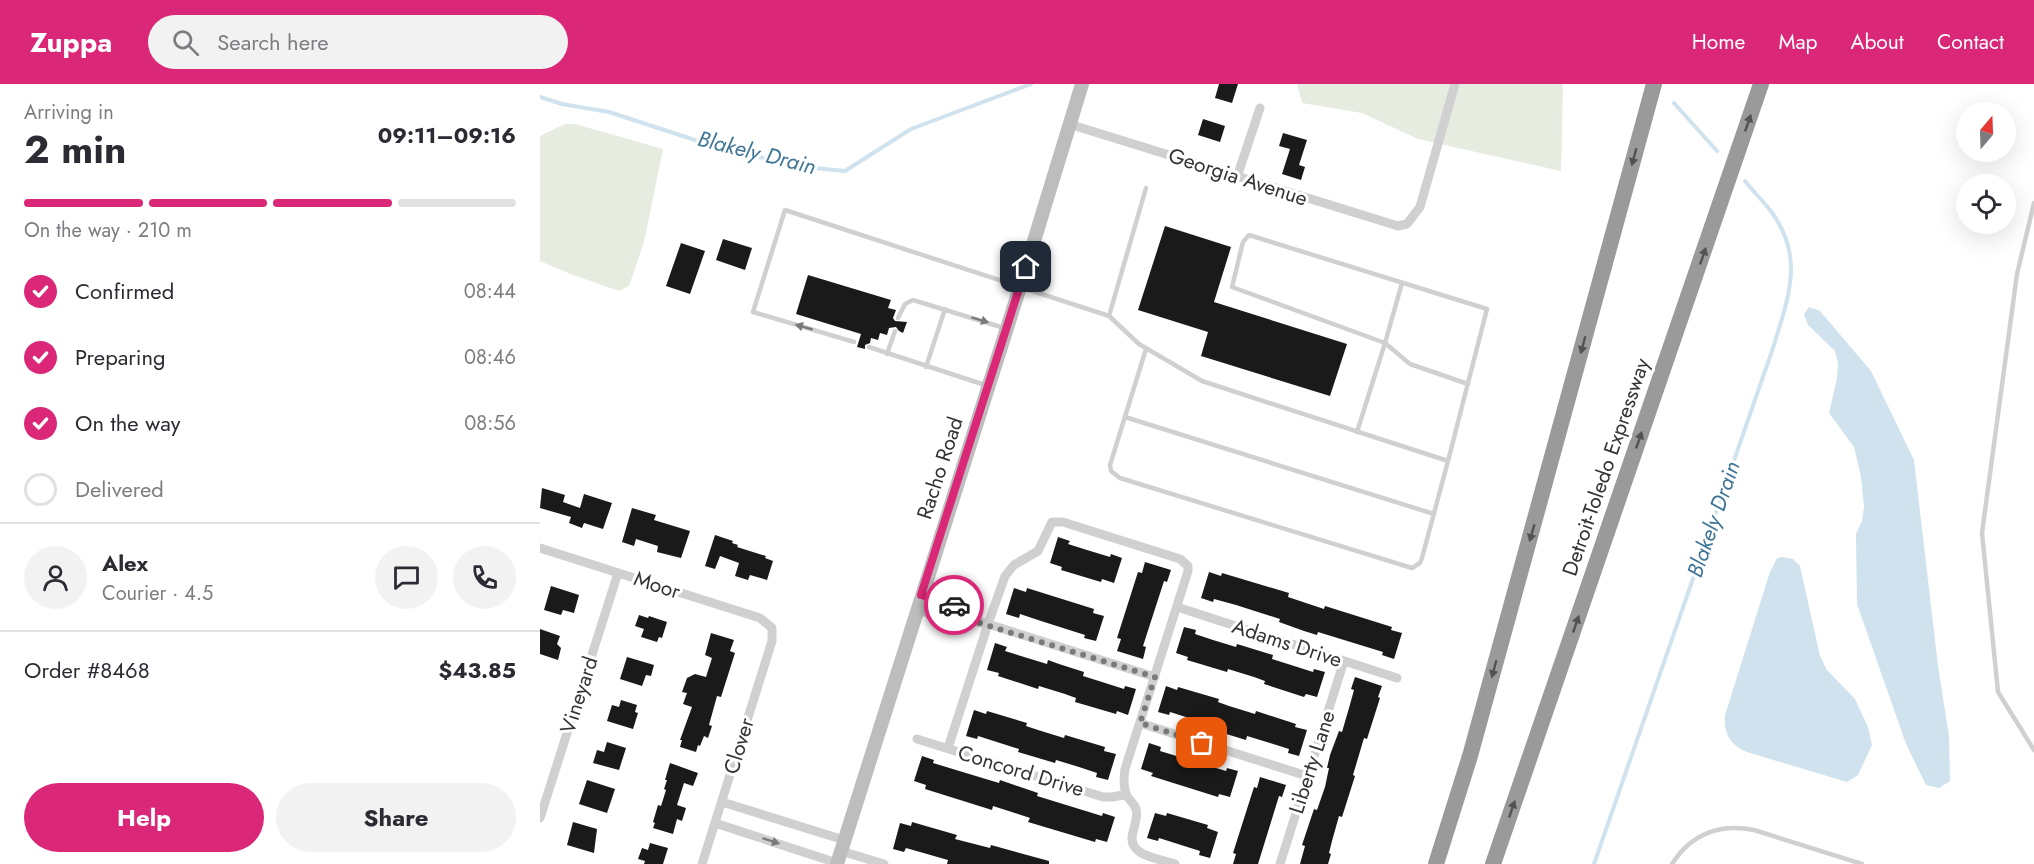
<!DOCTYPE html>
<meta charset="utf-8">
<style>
body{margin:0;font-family:Jost,sans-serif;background:#f2f2f3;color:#2b2b33;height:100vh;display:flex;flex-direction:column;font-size:22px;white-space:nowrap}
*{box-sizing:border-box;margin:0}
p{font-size:20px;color:#7c7c81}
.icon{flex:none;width:33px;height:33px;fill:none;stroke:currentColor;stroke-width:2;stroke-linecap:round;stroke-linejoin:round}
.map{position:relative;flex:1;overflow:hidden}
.side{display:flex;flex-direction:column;background:#fff;width:540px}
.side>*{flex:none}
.needle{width:39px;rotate:19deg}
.fabs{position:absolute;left:1416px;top:18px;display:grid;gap:12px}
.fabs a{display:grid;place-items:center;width:60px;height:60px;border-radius:50%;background:#fff;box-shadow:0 6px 24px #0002;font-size:30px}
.pin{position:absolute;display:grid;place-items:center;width:51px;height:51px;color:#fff;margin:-26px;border-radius:12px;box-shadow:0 3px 9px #0006}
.courier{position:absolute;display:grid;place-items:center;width:60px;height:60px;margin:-30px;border:4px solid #db2777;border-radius:50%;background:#fff;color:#222;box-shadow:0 2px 8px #0007}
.overview em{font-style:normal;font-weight:700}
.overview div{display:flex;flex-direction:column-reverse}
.overview{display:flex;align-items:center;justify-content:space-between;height:102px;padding:0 24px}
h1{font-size:39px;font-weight:700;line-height:45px}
.bar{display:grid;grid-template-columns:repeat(4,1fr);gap:9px 6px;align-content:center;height:72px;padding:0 24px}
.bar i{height:8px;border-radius:4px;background:#e1e1e2}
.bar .active{background:#db2777}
.bar p{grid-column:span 4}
.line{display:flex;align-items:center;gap:15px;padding:0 24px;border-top:2px solid #e1e1e2}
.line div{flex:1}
.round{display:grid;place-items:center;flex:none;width:63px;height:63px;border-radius:32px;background:#f2f2f3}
ol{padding:0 24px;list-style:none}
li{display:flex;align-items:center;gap:18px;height:66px}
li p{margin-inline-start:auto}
li .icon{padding:6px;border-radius:50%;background:#db2777;color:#fff;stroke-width:4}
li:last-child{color:#7c7c81}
li i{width:33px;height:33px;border:3px solid #e1e1e2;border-radius:50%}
.button{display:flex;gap:12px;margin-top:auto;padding:12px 24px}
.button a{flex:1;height:69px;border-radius:36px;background:#db2777;color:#fff;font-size:24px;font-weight:700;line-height:69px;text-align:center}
.button a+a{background:#f2f2f3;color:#2b2b33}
header{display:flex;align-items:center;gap:36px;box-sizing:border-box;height:84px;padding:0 30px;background:#db2777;color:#fff}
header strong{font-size:28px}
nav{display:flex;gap:33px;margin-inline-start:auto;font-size:21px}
.search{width:420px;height:54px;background:#f2f2f3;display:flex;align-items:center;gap:15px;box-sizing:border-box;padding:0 21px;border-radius:33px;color:#7c7c81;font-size:22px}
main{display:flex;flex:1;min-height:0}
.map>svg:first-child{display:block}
.green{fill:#e6ecdf}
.water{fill:#cfe2ee}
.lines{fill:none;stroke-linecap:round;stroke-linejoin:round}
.stream{stroke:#cfe2ee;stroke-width:4}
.building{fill:#1a1a1a}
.lane{stroke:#d0d0d0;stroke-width:4.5}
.street{stroke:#d0d0d0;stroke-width:9}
.secondary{stroke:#bdbdbd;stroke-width:14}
.highway{stroke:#9a9a9a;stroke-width:16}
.oneway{fill:#525252}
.oneway2{fill:#7a7a7a}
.done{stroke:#7a7a7a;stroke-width:6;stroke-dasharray:0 10.8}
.route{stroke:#db2777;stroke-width:8}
.labels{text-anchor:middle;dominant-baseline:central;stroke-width:6;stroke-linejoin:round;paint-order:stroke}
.street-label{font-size:21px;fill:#333;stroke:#fff}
.water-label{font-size:22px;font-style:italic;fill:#3f7597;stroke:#fff}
</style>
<header>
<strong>Zuppa</strong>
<div class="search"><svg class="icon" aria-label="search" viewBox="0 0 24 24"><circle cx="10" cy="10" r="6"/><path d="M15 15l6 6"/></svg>Search here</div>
<nav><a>Home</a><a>Map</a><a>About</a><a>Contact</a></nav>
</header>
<main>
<section class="side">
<div class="overview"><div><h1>2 min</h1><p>Arriving in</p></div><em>09:11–09:16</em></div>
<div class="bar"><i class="active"></i><i class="active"></i><i class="active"></i><i></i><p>On the way · 210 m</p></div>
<ol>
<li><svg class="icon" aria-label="check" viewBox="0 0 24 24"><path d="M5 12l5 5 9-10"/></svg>Confirmed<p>08:44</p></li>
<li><svg class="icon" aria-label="check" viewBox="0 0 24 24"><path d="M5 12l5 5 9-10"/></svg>Preparing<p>08:46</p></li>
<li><svg class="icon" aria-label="check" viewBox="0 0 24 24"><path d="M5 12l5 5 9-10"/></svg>On the way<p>08:56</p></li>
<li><i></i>Delivered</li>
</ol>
<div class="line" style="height:108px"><a class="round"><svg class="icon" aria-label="person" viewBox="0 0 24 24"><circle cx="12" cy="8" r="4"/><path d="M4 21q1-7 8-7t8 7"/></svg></a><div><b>Alex</b><p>Courier · 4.5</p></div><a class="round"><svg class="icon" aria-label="chat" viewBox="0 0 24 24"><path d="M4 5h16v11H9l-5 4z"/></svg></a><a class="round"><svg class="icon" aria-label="phone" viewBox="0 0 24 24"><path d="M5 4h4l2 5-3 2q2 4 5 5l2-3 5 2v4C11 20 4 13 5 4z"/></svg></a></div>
<div class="line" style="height:78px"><div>Order #8468</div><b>$43.85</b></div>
<div class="button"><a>Help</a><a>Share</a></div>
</section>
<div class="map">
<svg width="1494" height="780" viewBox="0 0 1494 780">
<rect width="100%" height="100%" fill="#fff"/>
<path class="green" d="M757 0H1023L1021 87 878 55 822 29 762 19Z
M25 40H35L123 65 104 158 89 202 79 207 33 191 0 177V52Z"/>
<path class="water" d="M1269 223 1280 227 1331 287 1374 376 1398 582 1409 652 1410 697 1399 704 1386 701 1366 660 1317 520 1316 450 1322 437 1324 423 1321 393 1314 363 1289 329 1297 294 1298 280 1295 267 1268 241 1264 230Z
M1243 473 1253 475 1260 482 1280 572 1287 586 1315 615 1328 643 1332 661 1318 691 1307 698 1207 668C1189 660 1184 649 1185 631L1230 488 1237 474Z"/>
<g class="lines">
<path class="stream" d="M0 13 22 20 69 28 158 57 254 82 305 87 371 45 491 0
M1134 19 1177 67
M1054 780 1233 264C1248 214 1266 173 1230 126 1222 116 1213 107 1205 97"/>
</g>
<path class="building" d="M679 0H698L692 19 675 14Z
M663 35 685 42 680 58 658 51Z
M743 49 767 56 759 81 765 83 761 96 742 90 750 65 739 62Z
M625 142 691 163 674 218 807 260 790 312 661 272 668 248 598 226Z
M183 155 212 164 205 186 176 176Z
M141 159 165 167 150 210 126 202Z
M268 191 351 216 348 224 356 226 353 234 355 237 367 238 363 249 359 247 356 243 349 244 347 251 340 249 338 256 331 254 330 259 325 261V265L317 263 321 250 256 230Z
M2 404 25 411 23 418 40 424 44 410 72 419 63 445 44 439 42 444 29 439 31 433 0 424Z
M92 424 116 431 114 436 150 447 141 474 117 468 118 462 96 455 94 462 82 458Z
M175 451 193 457 192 459 198 461 197 463 226 472 225 474 233 477 227 496 210 491 208 496 195 492 199 479 180 472 175 485 165 482Z
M518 453 530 457 528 460 547 466 570 473 571 470 582 474 574 499 562 495 561 498 521 486 522 483 510 479Z
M605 478 631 486 627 498 624 497 603 562 606 563 603 575 577 567 581 555 577 554 598 488 602 489Z
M669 488 681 492 682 489 749 509 748 513 784 525 785 522 852 543 851 546 862 549 854 575 842 571 843 568 778 548 777 551 764 547 739 538 740 535 696 521 674 515 673 518 661 514Z
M11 502 39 511 34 529 23 526 21 531 4 526Z
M474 504 486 508 487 504 554 525 553 529 564 532 556 557 544 554 545 551 501 537 480 530 479 534 466 530Z
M99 531 108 534 109 532 127 538 122 554 119 553 117 558 101 553 104 545 95 542Z
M644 543 656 546 655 550 673 556 696 563 697 560 733 571 732 575 751 581 773 588 774 585 785 588 777 613 766 610 764 613 724 600 725 597 714 593 688 585 687 588 647 576 648 573 636 569Z
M0 545 20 552 17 560 21 564 18 576 0 570Z
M171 549 194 556 190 567 195 569 181 613 177 612 169 641 172 642 168 654 164 652 160 662 158 661 156 668 140 663 142 656H140L152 623 143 620 147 609 142 608 147 594 155 590 166 593 172 574 165 571Z
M455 559 467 563 465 567 507 580 508 576 519 580 544 588 543 592 562 598 584 605 585 602 596 605 588 631 577 627 576 630 535 618 536 614 525 610 499 602 498 605 458 592 459 589 447 586Z
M87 573 114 581 111 592 106 591 102 602 80 595Z
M815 593 842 602 838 613 840 614 827 655 824 654 813 691 815 692 802 733 799 732 792 757 789 769 791 770 788 780H760L765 762 762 761 774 725 777 726 785 703 789 684H787L790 671 799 647 802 648 809 624 814 606 811 605Z
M626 602 637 606 638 603 679 615 678 618 689 622 715 630 716 627 756 640 755 643 767 646 759 672 748 669 749 665 730 659 707 652 706 656 670 645 671 641 630 628 629 631 618 628Z
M81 616 97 621 95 628 98 629 93 645 67 637 72 621 79 623Z
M434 626 446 630 447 627 487 639 486 642 498 646 524 654 525 651 565 663 564 667 576 670 568 696 556 693 557 689 539 683 516 676 515 679 478 668 479 665 438 652 437 655 426 652Z
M67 658 86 664 79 686 53 679 57 666 64 668Z
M609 659 621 663 620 667 686 687 687 684 698 687 690 713 679 710 678 713 611 692 613 689 601 685Z
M382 672 394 676 393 679 459 699 460 696 498 709 497 712 562 732 563 729 575 733 567 758 556 755 555 758 488 738 490 734 478 730 453 722 452 726 385 705 386 701 374 697Z
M130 679 158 689 153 702 144 699 137 721 146 724 142 737 137 735 133 750 113 744 115 739 113 738 118 721 121 722 126 706 124 705 127 696H125Z
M720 693 746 701 742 713 739 712 718 780H693L696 770 693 769 714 703 717 704Z
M47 696 75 705 67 729 39 720Z
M615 729 626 732 627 729 668 741 667 744 678 748 670 774 659 771 660 767 641 761 619 754 618 757 607 754Z
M33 738 57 745 54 769 27 761Z
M372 738 417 751 415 755 450 764 451 761 509 777V780H407L408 776 366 764 364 768 353 765 360 739 371 742Z
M110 759 128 764 123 780H104L105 777 98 775 102 764 108 766Z"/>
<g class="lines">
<path class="lane" d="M1494 119 1477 190 1442 449 1458 608 1494 666
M569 232 599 260 662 297 908 377 947 225 709 151 703 158 692 203 845 259 870 280 928 300
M358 234 365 220 373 216 464 244
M314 258 213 228 245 126 569 232 606 104
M329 263 445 301
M606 265 570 381 571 387 580 394 872 484 880 479 882 474 908 377
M347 270 355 247
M386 283 405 225
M585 333 894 430
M817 348 845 259 862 199
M1132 780C1151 750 1180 739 1214 746L1322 780"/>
<path class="street" d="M529 40 858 142 867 140 880 123 915 0
M697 93 720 24
M0 464 220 534 232 544V557L162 780
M381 511 422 525 433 537
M637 523 857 594
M377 526 416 537H433L448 540 615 593
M600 639 767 692
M377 655 563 713H573L586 710
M408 664 448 540 465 492 474 481 498 467 512 438H523L640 475 648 482V487L585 685C584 692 583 702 586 709 587 715 594 718 596 725 598 732 595 740 593 748 586 772 617 774 635 780
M182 718 304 756
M0 734 78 489
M175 739 297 779
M301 767 344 780
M740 780 804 577"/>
<path class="secondary" d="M297 780 480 203 542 0"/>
<path class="highway" d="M896 780 930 672 1114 0
M953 780 1221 0"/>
</g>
<defs><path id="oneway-solid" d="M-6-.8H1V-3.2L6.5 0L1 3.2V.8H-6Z" transform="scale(1.5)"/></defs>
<g class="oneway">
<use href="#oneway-solid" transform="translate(1208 39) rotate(-71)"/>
<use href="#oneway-solid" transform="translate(1094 73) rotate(105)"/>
<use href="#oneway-solid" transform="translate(1163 172) rotate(-71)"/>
<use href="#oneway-solid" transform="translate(1043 261) rotate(105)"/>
<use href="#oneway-solid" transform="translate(1099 356) rotate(-71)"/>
<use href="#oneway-solid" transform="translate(992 449) rotate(106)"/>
<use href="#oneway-solid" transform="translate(1036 540) rotate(-71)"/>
<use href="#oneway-solid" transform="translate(954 585) rotate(105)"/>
<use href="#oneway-solid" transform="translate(972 725) rotate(-71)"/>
</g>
<g class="oneway2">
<use href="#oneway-solid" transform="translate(440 236) rotate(17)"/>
<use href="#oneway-solid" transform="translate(264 243) rotate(-164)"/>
<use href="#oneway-solid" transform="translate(231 757) rotate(18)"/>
</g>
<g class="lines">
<path class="done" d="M414 521 422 525 433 537 615 593 600 639 662 659"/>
<path class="route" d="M414 521 381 511 486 183"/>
</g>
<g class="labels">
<g class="street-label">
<text transform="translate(698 93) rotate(18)">Georgia Avenue</text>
<text transform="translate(1066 383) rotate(-71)">Detroit-Toledo Expressway</text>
<text transform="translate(400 384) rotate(-72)">Racho Road</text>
<text transform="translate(117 501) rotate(18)">Moor</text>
<text transform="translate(747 559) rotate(18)">Adams Drive</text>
<text transform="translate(39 611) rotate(-72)">Vineyard</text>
<text transform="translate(199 662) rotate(-73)">Clover</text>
<text transform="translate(772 678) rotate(-72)">Liberty Lane</text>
<text transform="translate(481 687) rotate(17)">Concord Drive</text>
</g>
<g class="water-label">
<text transform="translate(217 68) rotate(14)">Blakely Drain</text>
<text transform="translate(1173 435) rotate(-71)">Blakely Drain</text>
</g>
</g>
</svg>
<div class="fabs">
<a><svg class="needle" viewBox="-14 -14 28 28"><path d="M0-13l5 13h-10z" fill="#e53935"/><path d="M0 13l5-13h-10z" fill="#7c7c81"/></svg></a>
<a><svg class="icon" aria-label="locate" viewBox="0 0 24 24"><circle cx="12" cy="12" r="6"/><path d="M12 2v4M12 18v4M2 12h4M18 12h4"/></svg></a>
</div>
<div class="pin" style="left:662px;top:659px;background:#ea580c"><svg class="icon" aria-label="bag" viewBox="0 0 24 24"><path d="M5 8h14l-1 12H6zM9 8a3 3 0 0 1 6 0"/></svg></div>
<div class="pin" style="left:486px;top:183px;background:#1f2937"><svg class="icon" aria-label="home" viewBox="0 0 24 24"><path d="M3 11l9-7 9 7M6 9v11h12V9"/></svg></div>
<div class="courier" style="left:414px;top:521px"><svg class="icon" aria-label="car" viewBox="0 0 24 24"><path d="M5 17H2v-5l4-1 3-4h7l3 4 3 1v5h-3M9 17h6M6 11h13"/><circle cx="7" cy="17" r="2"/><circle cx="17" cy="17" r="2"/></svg></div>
</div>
</main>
